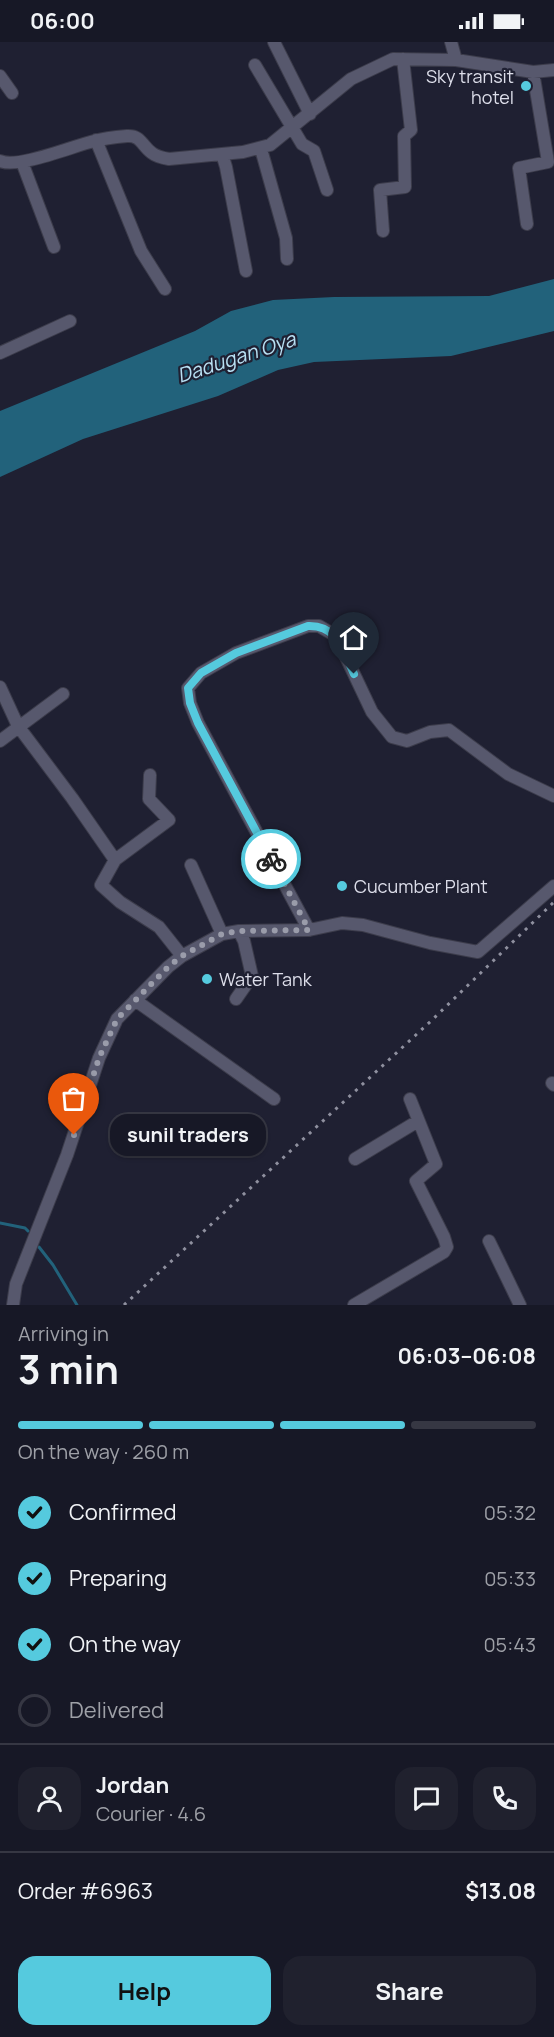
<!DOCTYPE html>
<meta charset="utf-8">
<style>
body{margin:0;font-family:Manrope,sans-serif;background:#20212e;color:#f1f3f6;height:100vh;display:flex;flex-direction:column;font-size:22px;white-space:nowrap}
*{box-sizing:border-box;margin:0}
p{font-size:20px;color:#9ea0a7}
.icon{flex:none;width:33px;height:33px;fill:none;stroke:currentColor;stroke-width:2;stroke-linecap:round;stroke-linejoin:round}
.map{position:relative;height:1263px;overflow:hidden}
.details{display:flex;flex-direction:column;background:#171826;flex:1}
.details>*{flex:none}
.pin{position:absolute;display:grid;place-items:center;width:51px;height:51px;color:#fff;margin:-62px -26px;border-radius:50% 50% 50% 0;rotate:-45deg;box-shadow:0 0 6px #0007}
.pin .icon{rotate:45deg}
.courier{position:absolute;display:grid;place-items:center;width:60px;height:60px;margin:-30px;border:4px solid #55cade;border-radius:50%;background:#fff;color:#222;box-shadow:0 2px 8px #0007}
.bubble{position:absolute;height:42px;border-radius:18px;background:#171826;box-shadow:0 2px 4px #0004,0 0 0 2px #363743;font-size:20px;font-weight:700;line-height:42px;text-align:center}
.summary em{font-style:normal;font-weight:700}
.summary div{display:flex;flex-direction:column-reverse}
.summary{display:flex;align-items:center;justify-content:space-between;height:102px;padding:0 18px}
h1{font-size:39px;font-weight:700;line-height:45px}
.bar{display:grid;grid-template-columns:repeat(4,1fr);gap:9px 6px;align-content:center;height:72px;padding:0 18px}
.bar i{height:8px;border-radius:4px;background:#363743}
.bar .current{background:#55cade}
.bar p{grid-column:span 4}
.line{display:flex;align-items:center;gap:15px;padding:0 18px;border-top:2px solid #363743}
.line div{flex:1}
.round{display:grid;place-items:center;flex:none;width:63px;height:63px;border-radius:18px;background:#20212e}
ol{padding:0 18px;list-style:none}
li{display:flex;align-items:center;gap:18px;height:66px}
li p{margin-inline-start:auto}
li .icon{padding:6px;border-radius:50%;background:#55cade;color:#111;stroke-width:4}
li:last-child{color:#9ea0a7}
li i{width:33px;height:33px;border:3px solid #363743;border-radius:50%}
.action{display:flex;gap:12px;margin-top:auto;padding:12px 18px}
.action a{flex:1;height:69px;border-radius:18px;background:#55cade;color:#111;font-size:24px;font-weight:700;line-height:69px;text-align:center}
.action a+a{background:#20212e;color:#f1f3f6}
.status{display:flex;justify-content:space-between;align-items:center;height:42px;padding:0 30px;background:#171826;direction:ltr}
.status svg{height:16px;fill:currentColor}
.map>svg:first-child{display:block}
.water{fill:#22627b}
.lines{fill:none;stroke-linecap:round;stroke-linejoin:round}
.stream{stroke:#22627b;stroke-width:3}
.minor-casing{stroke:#3c3c4b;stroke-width:14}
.minor{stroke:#57586d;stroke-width:12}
.rail{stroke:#8f909f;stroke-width:3;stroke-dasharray:3 6;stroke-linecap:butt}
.done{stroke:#9a9caa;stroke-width:6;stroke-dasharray:0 10.8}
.route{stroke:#55cade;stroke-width:8}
.poi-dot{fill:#55cade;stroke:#1f2032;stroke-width:2}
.labels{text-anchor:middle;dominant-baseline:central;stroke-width:4.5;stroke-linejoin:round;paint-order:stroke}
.poi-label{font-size:18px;fill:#dddeea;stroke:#1f2032;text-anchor:start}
.water-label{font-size:20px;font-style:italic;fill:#b8e0f3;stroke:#1f2032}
</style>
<div class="status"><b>06:00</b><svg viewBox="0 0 49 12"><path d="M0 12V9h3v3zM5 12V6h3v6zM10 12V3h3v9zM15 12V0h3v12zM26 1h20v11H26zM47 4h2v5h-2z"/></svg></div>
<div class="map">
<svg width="554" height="1263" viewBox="0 0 554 1263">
<rect width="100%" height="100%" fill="#1f2032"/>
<path class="water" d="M554 237V289L451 314 314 320 278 328 218 354 83 397 0 435V369L195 289 231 269 273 258 334 255 489 254Z"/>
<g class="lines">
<path class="stream" d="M0 1181 25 1186 28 1189
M39 1205 53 1223 77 1263"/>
<defs>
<path id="minor" d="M274 0 310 72
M451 0 456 18
M255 23 302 102 314 109 327 148
M0 34 12 51
M96 98 141 209 165 247
M261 107 286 196 287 217
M222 112 226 125 246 229
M0 119C18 127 73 104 94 99 105 96 116 95 127 94 141 93 142 104 152 111 157 115 163 116 169 117L243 110 270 103 351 37 393 17 456 18 533 30 554 28
M22 120 54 205
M527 182 519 126 548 120 533 30
M383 189 380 148 405 145 404 94 411 88 403 17
M0 311 70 279
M0 645 18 684 72 756 115 818 101 843 120 860 159 885 182 914
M0 699 63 652
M115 818 169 778 149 757 150 733
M191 823 222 892
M309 888 198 681 190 661 188 646 201 631 236 611 308 584H319L336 594 372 670 392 695 407 699 430 690 449 688 508 732 554 754
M236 957 252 934 244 899 239 889
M135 958 274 1057
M552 1041 554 1043
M355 1117 418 1079
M489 1199 520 1263
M13 1263 16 1242 67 1113 99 1016 117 977 168 925 182 914 222 892 239 889 309 888 342 881 363 883 430 901 478 910 554 844
M354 1263 444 1210 447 1205 444 1195 416 1139 436 1122 410 1057"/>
</defs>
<use href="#minor" class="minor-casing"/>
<use href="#minor" class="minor"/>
<path class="rail" d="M124 1263 432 978 554 860"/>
</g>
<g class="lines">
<path class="done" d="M74 1093 99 1016 117 977 168 925 182 914 222 892 239 889 309 888 271 817"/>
<path class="route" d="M271 817 198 681 190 661 188 646 201 631 236 611 308 584C338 583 343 609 354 632"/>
</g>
<g class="poi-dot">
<circle cx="526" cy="44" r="6"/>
<circle cx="342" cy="844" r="6"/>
<circle cx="207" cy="937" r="6"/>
</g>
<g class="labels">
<g class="poi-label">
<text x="514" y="34" text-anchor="end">Sky transit<tspan x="514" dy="21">hotel</tspan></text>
<text x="354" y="844">Cucumber Plant</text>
<text x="219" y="937">Water Tank</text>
</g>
<g class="water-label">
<text transform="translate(236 315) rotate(-18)">Dadugan Oya</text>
</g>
</g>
</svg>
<div class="pin" style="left:74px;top:1093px;background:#ea580c"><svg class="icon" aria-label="bag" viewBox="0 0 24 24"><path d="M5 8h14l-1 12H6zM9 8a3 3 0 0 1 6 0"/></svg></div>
<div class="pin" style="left:354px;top:632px;background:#1f2937"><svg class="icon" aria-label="home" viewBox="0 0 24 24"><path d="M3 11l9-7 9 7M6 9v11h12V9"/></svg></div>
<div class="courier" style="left:271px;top:817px"><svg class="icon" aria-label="bike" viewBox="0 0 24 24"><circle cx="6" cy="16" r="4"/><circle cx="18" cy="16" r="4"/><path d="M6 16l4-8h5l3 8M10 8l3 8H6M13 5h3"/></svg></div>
<div class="bubble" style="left:110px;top:1072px;width:156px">sunil traders</div>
</div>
<section class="details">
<div class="summary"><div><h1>3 min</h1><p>Arriving in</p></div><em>06:03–06:08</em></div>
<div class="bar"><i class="current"></i><i class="current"></i><i class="current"></i><i></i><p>On the way · 260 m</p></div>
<ol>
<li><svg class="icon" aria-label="check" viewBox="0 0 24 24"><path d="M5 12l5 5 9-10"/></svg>Confirmed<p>05:32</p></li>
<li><svg class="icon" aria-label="check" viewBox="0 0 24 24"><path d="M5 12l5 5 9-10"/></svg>Preparing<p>05:33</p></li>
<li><svg class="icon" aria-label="check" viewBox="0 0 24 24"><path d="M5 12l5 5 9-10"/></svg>On the way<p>05:43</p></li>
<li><i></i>Delivered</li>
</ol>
<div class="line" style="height:108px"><a class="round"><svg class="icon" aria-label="person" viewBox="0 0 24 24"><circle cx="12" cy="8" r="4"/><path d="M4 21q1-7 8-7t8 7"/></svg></a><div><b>Jordan</b><p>Courier · 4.6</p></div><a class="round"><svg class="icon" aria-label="chat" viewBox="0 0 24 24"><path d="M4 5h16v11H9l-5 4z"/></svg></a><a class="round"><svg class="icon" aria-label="phone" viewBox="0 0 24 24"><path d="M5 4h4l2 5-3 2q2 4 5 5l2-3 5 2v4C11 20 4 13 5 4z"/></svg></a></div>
<div class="line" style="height:78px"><div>Order #6963</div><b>$13.08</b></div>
<div class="action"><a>Help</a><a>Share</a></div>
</section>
